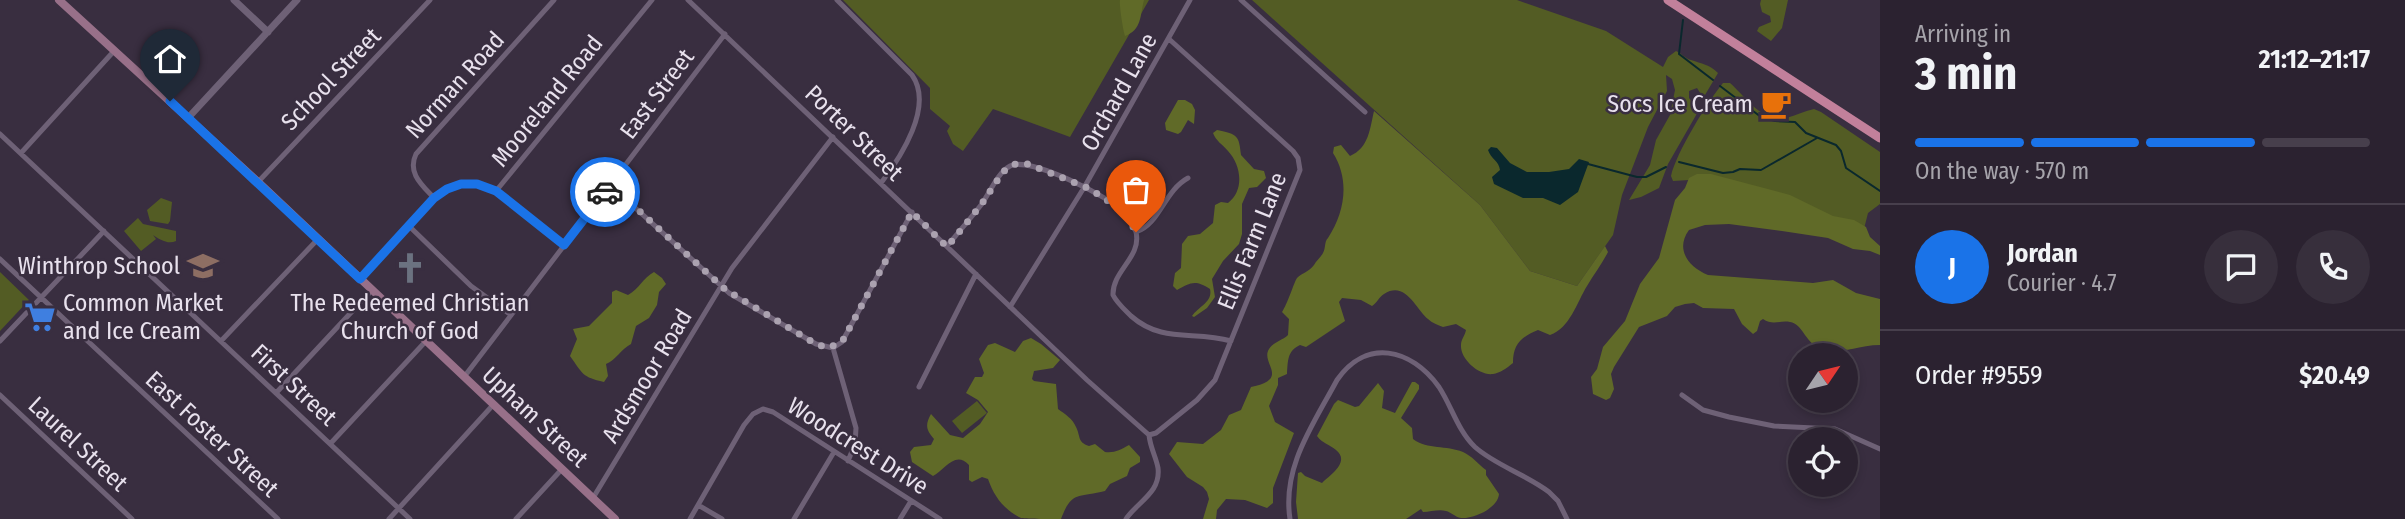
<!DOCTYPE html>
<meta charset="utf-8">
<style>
body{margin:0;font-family:"Fira Sans Condensed",sans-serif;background:#372f3c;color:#f1f3f6;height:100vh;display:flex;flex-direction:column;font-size:26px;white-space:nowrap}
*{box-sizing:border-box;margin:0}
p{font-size:23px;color:#a6a4ab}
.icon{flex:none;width:38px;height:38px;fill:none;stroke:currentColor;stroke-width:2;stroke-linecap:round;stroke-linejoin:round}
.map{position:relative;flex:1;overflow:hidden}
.side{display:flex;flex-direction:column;background:#2b2230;width:525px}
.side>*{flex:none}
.needle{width:46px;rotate:55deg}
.buttons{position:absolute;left:1788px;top:343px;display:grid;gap:14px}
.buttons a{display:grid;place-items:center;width:70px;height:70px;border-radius:50%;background:#2b2230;box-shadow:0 4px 10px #0003,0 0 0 2px #473f4c;font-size:35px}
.pin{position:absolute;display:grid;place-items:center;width:60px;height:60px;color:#fff;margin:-72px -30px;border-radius:50% 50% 50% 0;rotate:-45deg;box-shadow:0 0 7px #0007}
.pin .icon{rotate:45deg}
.courier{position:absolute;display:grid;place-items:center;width:70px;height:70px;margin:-35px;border:5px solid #1a73e8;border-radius:50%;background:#fff;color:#222;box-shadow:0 2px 9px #0007}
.summary em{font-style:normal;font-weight:700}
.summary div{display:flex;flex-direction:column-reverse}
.summary{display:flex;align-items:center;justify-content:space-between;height:119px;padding:0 35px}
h1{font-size:46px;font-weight:700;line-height:52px}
.bar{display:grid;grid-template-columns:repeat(4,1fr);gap:10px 7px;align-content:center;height:84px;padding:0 35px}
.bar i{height:9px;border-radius:5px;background:#473f4c}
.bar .on{background:#1a73e8}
.bar p{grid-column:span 4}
.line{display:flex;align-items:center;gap:18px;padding:0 35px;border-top:2px solid #473f4c}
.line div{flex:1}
.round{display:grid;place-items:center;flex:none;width:74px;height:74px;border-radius:37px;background:#372f3c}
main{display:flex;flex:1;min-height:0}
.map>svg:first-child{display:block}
.green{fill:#535c24}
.forest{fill:#606a28}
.water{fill:#0a282d}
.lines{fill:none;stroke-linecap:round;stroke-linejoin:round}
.stream{stroke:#0a282d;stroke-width:2}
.minor{stroke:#6e6176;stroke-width:5}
.tertiary{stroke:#6e6176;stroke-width:7}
.secondary{stroke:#987089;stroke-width:8}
.primary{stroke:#c2809b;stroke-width:9}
.done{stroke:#aba2b0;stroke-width:7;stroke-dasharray:0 12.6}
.route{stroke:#1a73e8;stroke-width:9}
.labels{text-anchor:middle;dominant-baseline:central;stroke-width:5;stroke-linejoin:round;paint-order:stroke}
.street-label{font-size:24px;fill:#e8e1ed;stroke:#392e40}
.poi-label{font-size:24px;fill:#e8e1ed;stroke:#392e40;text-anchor:end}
</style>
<main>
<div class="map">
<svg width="1880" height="519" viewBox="0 0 1880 519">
<rect width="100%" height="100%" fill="#392e40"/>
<path class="green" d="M843 0H1149L1070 137 993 109 963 151 953 144 947 131 950 126 930 109V88Z
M1252 0H1517L1606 31 1663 67 1668 57 1676 51C1681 53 1686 59 1691 60 1702 64 1709 64 1718 73L1705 95 1702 96 1697 88 1689 91V98L1699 110 1668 164 1659 188 1641 197 1629 200 1650 165 1656 140 1670 115 1675 90 1672 79 1666 75 1667 91 1648 127 1622 195 1613 235 1577 286 1530 271 1480 205Z
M1761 0H1788L1782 28 1771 41 1757 31 1759 27 1771 22 1770 16 1762 12 1760 4Z
M1723 83H1730C1745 96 1762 123 1786 118 1795 116 1804 111 1814 109L1821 112 1880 152V204L1868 213 1864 229 1706 179 1673 181 1671 176C1676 153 1708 101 1723 83Z
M161 198 172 202 170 221 168 224 150 221 147 210Z
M138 218 143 224 176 231V241C168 245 159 239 153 235L156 239 141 251 124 231Z
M0 272 29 300 0 331Z
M977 401 987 413 962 433 952 421Z"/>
<path class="forest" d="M1120 0H1144C1140 15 1142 30 1125 36 1123 30 1119 5 1120 0Z
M1178 100H1185L1192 104 1195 110 1194 124 1188 120 1181 132 1178 134 1166 130 1165 123Z
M1374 111 1480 205 1530 271 1577 286 1605 246 1608 252C1602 264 1594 274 1587 286 1577 302 1570 328 1550 335L1538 330C1521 337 1513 344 1513 363 1507 368 1500 373 1493 374 1479 376 1460 359 1461 345 1461 339 1465 336 1466 330L1456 324 1443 327C1438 325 1432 323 1428 319 1416 310 1406 280 1384 294 1379 297 1377 303 1372 306L1361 300 1342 298 1339 302 1345 321 1306 347 1300 345C1287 351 1288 361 1287 374L1278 378V385L1269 406 1275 422 1294 433 1273 488V503L1267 508 1245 500 1226 499 1217 510 1216 519H1203L1209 499 1207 492 1203 487 1187 477 1169 454 1177 442 1203 444 1221 430 1229 415 1241 410 1251 387C1291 379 1260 363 1269 349 1272 343 1283 340 1288 335L1289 319 1282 312C1287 305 1295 280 1297 278 1302 273 1309 272 1314 265 1316 261 1321 257 1323 253 1326 248 1324 242 1328 238 1345 212 1350 180 1333 153L1334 147 1341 145 1350 156C1369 148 1370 128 1374 111Z
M1217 130C1238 134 1239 136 1241 155L1254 169 1264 171 1266 178 1257 187 1249 188 1242 204V234L1239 244 1223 261 1212 279 1215 297 1207 308 1194 317 1192 316C1199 306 1213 302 1210 289 1195 279 1190 283 1177 290L1173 286 1175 273 1181 268 1182 244 1188 236 1200 234 1213 223 1215 205 1221 202 1228 203C1245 190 1241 165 1228 151 1222 144 1216 141 1213 133Z
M1697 174H1711L1790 195 1833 216 1854 220 1866 227 1870 237 1880 246V255L1870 251 1853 249 1828 238 1782 231 1729 224 1705 225 1689 230C1675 249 1688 267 1708 275L1813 283 1833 280 1856 293 1880 299V345C1870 345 1862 347 1852 349 1844 351 1828 349 1819 347 1806 344 1803 324 1790 322 1780 320 1773 326 1763 319L1760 321 1757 331 1753 334 1742 324 1734 309 1703 308 1694 303 1685 304 1675 307 1667 316 1639 327 1614 367 1611 374 1614 389 1610 398 1606 400 1593 394 1591 377 1597 369 1603 347 1625 321 1640 284 1659 258 1675 200 1685 188 1689 178Z
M654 272 662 278 666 284 659 292 657 305 649 318 636 326 631 344C621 349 616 360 606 364L608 376 604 382C582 377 583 374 570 356L577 339 573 329 589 326 612 303V292L616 290 628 295C639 289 643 278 654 272Z
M1031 338 1041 344 1060 360 1053 368 1034 371 1032 379 1034 381 1056 384 1058 409C1065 414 1073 419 1076 427 1081 437 1077 442 1089 446L1095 444 1105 452C1115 453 1120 450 1129 445L1140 457V462L1130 468 1127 476 1110 484 1105 491C1078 498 1072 490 1061 519 1052 519 1028 519 1021 518 1003 509 994 496 988 479L982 477 972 482 969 480V465C955 450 945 470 933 476L912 462 910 452 914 447 931 445 934 439C926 430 925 425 931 414L950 435 963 438 980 424 988 412 978 400 966 393 975 377H982L984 373 979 359 988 345 995 343 1015 352 1023 341Z
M1412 382H1415L1419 385V389L1401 418 1412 428 1413 439C1428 450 1446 445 1463 452 1472 456 1478 464 1486 470V475L1499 494C1498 508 1474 519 1461 518 1455 517 1451 512 1446 511 1439 509 1430 512 1423 512L1421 509 1406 519H1298L1296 502 1298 473 1301 472 1305 476 1322 483C1329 476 1351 462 1336 450 1329 444 1323 444 1317 436L1334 404 1338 400 1355 407 1359 406 1378 383 1384 391 1382 408 1395 413Z"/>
<path class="water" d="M1491 147 1497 148 1510 163 1527 172H1549L1569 169 1579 159 1589 162 1578 192 1560 205 1543 198H1523L1494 184 1492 177 1500 170C1499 161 1491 159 1488 150Z"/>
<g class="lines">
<path class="stream" d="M1683 20 1679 54 1713 80
M1720 86 1761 117 1775 121 1795 122 1806 133 1836 145 1841 151 1846 168 1880 191
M1679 162 1723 173 1733 172 1740 169 1761 170 1817 138
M1588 164 1637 177H1646L1666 167"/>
<path class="minor" d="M688 0 1087 380 1149 435
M837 0 912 75C934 106 901 157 881 183
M1241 0 1365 112
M0 134 410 519
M21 153 114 51
M1188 178C1164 191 1160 224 1136 232 1142 257 1112 271 1113 295 1117 303 1124 309 1131 316 1163 344 1194 330 1231 341
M258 182 430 0
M610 185 729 293 816 344 833 348
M496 191 652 0
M434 198C422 185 407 173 416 154L554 0
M409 226 471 286 511 315
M947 246C958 233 970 219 981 205 990 193 997 173 1010 166 1029 156 1111 197 1126 214 1131 219 1133 226 1136 232
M0 259 278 519
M360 279 434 198C467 169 493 189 521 211 535 222 550 233 564 245
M1010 307 1085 186 1190 0
M0 341 104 231
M221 341 318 239
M464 377 725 34
M919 387 976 274
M276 393 372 290
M0 395 132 519
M1682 395 1703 410 1729 417 1774 426 1835 429 1880 449
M1149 435 1156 433 1197 400 1215 380 1300 170 1298 158 1293 151 1169 39
M330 444 426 341
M848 461 855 444 856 428 833 348 842 342 912 212
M593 498 732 268 833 137
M698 505 722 519
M389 519 493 405
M516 519 562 469
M690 519 744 425 753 414 763 409 773 412 940 519
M794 519 834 452
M900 519 911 501
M1126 519C1137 502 1161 493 1158 468 1156 457 1150 447 1149 435
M1290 519C1282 467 1313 425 1337 380 1366 338 1411 348 1439 387 1452 407 1458 431 1475 447 1495 465 1527 475 1549 492L1558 501 1567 519"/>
<path class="tertiary" d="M234 0 268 32
M188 118 297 0"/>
<path class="secondary" d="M59 0 258 182 615 519"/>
<path class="primary" d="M1668 0 1880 138"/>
</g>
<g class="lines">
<path class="done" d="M605 192 610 184 726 290 816 344 828 348 842 342 912 212 947 247 981 205 1003 172 1012 165 1020 163 1028 164 1088 188 1124 211 1136 232"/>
<path class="route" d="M170 101 360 279 434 198 447 189 461 184H477L496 191 564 245 605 192"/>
</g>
<defs>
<symbol id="cafe-bare" viewBox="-9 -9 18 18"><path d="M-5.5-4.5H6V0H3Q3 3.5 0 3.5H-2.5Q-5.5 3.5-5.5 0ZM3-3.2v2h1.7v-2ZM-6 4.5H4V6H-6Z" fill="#e8710a" stroke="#392e40" stroke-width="2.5" paint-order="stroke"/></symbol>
<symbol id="school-bare" viewBox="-9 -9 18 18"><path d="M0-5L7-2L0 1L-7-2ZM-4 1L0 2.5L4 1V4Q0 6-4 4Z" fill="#8d6e63" stroke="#392e40" stroke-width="2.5" paint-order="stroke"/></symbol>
<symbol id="church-bare" viewBox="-9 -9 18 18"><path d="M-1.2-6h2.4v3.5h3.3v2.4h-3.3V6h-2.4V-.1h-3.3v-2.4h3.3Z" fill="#6b7280" stroke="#392e40" stroke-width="2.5" paint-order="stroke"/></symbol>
<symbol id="supermarket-bare" viewBox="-9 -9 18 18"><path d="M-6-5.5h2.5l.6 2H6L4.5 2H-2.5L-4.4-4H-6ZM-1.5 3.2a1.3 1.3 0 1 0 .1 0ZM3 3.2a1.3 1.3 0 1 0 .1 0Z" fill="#3f7fe0" stroke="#392e40" stroke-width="2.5" paint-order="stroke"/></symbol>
</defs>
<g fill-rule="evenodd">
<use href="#cafe-bare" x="1754" y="82" width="44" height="44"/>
<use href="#school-bare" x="181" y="244" width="44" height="44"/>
<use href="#church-bare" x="388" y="246" width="44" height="44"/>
<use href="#supermarket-bare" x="18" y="295" width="44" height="44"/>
</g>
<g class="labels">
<g class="street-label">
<text transform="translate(331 79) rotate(-46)">School Street</text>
<text transform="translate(455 85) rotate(-48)">Norman Road</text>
<text transform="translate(1119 92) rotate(-61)">Orchard Lane</text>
<text transform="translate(657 94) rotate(-53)">East Street</text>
<text transform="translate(547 101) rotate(-51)">Mooreland Road</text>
<text transform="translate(854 133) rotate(44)">Porter Street</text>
<text transform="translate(1252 241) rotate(-68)">Ellis Farm Lane</text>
<text transform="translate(647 376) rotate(-59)">Ardsmoor Road</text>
<text transform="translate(294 385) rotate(43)">First Street</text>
<text transform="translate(535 417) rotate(43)">Upham Street</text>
<text transform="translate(212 434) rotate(43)">East Foster Street</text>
<text transform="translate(78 444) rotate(43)">Laurel Street</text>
<text transform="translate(858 446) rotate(32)">Woodcrest Drive</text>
</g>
<g class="poi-label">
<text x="1753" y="104">Socs Ice Cream</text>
<text x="180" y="266">Winthrop School</text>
<text x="63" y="303" text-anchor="start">Common Market<tspan x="63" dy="28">and Ice Cream</tspan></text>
<text x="410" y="303" text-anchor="middle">The Redeemed Christian<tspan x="410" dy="28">Church of God</tspan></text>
</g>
</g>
</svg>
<div class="buttons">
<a><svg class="needle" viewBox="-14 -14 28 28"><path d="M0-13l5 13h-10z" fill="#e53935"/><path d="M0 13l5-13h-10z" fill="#a6a4ab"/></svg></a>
<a><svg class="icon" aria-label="locate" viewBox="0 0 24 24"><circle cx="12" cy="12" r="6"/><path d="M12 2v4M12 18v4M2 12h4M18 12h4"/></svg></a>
</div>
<div class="pin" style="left:1136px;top:232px;background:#ea580c"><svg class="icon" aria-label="bag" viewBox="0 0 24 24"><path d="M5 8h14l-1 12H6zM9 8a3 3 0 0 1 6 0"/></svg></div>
<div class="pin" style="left:170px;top:101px;background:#1f2937"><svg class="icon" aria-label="home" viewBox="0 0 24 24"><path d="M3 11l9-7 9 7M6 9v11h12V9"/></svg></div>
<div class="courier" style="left:605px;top:192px"><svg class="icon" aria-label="car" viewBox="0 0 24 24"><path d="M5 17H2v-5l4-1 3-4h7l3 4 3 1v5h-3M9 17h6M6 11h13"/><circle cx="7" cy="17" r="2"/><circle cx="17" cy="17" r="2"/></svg></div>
</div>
<section class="side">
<div class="summary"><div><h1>3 min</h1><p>Arriving in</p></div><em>21:12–21:17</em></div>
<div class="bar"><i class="on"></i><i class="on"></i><i class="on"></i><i></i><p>On the way · 570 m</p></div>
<div class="line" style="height:126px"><b class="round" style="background:#1a73e8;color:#fff">J</b><div><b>Jordan</b><p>Courier · 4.7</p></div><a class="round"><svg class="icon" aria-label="chat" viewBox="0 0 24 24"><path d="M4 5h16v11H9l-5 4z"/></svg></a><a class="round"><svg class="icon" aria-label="phone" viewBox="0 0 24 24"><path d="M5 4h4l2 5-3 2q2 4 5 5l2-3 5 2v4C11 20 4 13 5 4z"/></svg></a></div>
<div class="line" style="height:91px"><div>Order #9559</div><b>$20.49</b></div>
</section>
</main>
